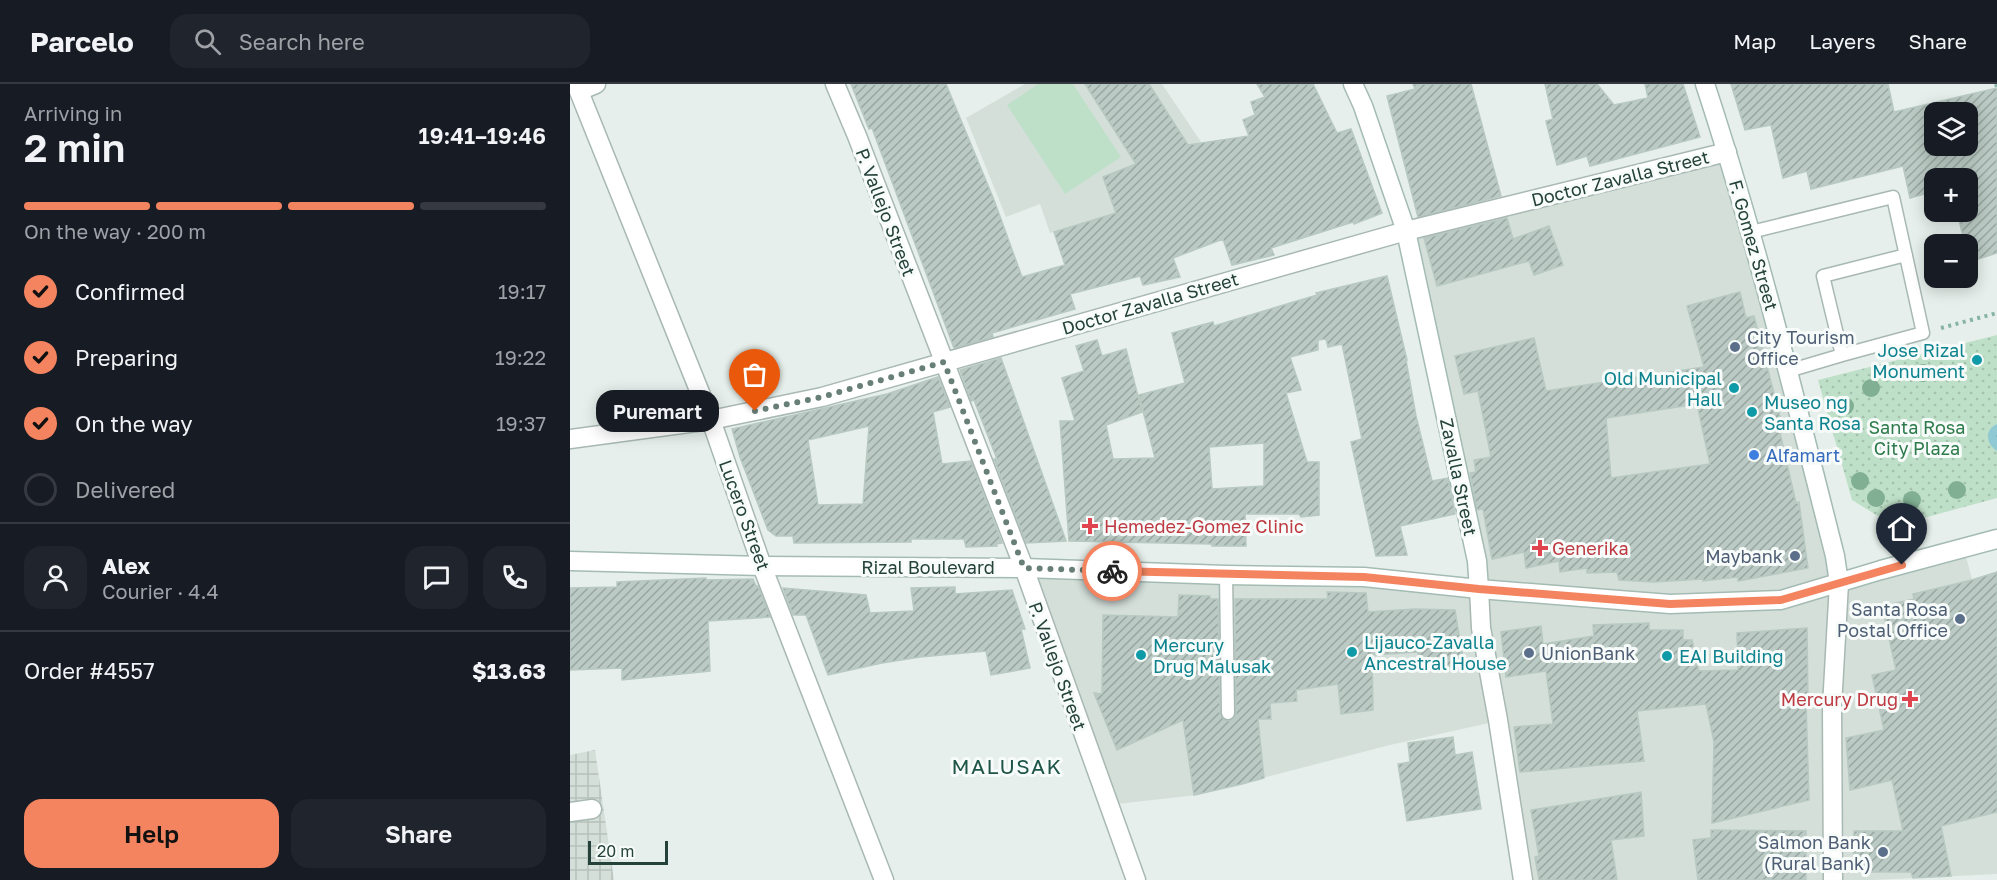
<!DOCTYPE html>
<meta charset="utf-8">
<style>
body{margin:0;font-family:"Golos Text",sans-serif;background:#20242c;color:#f1f3f6;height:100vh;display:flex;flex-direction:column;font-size:22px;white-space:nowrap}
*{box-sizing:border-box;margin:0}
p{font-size:20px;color:#9ea1a6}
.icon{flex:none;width:33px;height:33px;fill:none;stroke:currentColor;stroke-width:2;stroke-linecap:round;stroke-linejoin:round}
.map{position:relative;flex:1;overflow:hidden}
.sheet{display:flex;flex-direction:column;background:#171b24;width:570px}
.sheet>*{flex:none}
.controls{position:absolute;left:1354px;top:18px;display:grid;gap:12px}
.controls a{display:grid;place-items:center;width:54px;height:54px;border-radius:12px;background:#171b24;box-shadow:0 3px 15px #0003;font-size:30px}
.scale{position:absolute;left:18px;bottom:15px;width:80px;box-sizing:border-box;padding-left:6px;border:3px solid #24423a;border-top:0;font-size:16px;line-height:21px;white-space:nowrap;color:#24423a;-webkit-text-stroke:4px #f7fbf9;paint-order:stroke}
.pin{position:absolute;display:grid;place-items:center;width:51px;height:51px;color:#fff;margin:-62px -26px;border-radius:50% 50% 50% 0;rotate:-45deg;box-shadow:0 0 6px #0007}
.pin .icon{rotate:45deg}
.courier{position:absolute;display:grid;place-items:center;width:60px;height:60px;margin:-30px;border:4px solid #f4845f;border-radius:50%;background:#fff;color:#222;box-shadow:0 2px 8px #0007}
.bubble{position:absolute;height:42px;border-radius:18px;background:#171b24;box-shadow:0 3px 15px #0003;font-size:20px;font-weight:600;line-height:42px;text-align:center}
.headline em{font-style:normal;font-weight:600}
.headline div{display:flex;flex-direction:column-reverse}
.headline{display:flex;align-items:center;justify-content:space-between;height:102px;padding:0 24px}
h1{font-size:39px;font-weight:600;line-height:45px}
.bar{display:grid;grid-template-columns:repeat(4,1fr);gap:9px 6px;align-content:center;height:72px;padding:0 24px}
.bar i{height:8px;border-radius:4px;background:#363941}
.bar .selected{background:#f4845f}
.bar p{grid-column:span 4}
.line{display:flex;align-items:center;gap:15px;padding:0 24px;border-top:2px solid #363941}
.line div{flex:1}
.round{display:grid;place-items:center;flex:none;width:63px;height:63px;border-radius:18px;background:#20242c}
ol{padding:0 24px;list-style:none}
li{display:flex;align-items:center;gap:18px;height:66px}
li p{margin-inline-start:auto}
li .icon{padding:6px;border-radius:50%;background:#f4845f;color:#111;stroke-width:4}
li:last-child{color:#9ea1a6}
li i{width:33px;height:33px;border:3px solid #363941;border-radius:50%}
.primary-button{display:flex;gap:12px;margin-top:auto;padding:12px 24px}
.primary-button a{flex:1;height:69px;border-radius:18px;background:#f4845f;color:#111;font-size:24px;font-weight:600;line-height:69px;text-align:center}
.primary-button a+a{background:#20242c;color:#f1f3f6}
header{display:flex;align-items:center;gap:36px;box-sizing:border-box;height:84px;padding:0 30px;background:#171b24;border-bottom:2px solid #363941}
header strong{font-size:28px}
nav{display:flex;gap:33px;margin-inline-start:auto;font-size:21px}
.search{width:420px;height:54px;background:#20242c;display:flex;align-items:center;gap:15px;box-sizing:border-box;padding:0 21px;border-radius:18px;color:#9ea1a6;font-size:22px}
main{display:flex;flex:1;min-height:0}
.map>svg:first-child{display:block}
.built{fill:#d4dfda}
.industrial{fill:url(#industrial-grid)}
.grass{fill:url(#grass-dots)}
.pitch{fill:#bfe0c8}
.water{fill:url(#water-ripples)}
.building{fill:url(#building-hatch);stroke:#b8c9c2;stroke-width:1.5;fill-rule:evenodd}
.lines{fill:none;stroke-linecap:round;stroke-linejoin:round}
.service-casing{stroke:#a8b8b2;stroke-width:15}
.minor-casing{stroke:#a8b8b2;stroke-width:21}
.tertiary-casing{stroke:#a8b8b2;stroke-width:21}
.secondary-casing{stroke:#a4bbb3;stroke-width:21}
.path{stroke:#86b3a5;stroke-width:4;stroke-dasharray:3 4.5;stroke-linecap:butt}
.service{stroke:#fff;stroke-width:12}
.minor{stroke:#fff;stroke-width:18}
.tertiary{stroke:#fff;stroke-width:18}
.secondary{stroke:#fff;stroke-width:18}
.tree{fill:#80af93}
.done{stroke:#687f78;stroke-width:6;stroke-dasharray:0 10.8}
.route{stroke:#f4845f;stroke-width:8}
.service-dot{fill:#5c6f8a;stroke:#f7fbf9;stroke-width:2}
.culture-dot{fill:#0f9aa8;stroke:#f7fbf9;stroke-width:2}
.shop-dot{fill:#3f7fe0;stroke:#f7fbf9;stroke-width:2}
.health-dot{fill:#e0444e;stroke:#f7fbf9;stroke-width:2}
.labels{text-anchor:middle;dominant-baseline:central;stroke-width:6;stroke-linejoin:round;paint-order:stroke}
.street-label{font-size:18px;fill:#24423a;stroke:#f7fbf9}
.service-label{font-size:18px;fill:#4e5e75;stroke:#f7fbf9;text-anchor:end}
.culture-label{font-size:18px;fill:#0d838f;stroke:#f7fbf9;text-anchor:start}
.park-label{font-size:18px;fill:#2d7a4b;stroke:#f7fbf9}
.shop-label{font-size:18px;fill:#366cbe;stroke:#f7fbf9;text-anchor:start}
.health-label{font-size:18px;fill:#be3a42;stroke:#f7fbf9;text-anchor:start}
.quarter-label{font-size:21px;letter-spacing:1.5px;fill:#1f5548;stroke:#f7fbf9}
</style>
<header>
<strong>Parcelo</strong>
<div class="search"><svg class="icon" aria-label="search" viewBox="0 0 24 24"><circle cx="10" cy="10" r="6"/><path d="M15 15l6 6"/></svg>Search here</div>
<nav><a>Map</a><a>Layers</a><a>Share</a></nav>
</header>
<main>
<section class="sheet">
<div class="headline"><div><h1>2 min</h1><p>Arriving in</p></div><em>19:41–19:46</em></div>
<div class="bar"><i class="selected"></i><i class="selected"></i><i class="selected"></i><i></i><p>On the way · 200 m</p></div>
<ol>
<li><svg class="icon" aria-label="check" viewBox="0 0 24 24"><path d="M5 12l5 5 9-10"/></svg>Confirmed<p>19:17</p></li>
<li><svg class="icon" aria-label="check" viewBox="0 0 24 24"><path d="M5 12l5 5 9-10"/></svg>Preparing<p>19:22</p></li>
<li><svg class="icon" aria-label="check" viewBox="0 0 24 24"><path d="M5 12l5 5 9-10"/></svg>On the way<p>19:37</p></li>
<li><i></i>Delivered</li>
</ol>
<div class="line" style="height:108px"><a class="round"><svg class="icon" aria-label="person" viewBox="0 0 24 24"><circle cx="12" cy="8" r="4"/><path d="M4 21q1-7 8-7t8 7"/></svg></a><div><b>Alex</b><p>Courier · 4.4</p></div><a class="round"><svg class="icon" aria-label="chat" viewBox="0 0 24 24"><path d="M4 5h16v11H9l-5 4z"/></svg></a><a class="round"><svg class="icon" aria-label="phone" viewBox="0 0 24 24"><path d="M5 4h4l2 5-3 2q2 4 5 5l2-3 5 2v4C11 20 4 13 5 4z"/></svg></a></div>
<div class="line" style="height:78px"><div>Order #4557</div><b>$13.63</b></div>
<div class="primary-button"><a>Help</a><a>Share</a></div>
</section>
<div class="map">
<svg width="1427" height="796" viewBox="0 0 1427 796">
<defs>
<pattern id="industrial-grid" width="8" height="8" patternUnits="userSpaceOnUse" patternTransform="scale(1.5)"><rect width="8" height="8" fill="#d4dfda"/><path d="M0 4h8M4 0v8" fill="none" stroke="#b6c1bc"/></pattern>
<pattern id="grass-dots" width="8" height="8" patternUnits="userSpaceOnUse" patternTransform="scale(1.5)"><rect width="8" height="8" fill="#bfe0c8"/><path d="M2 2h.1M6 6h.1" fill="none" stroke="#a4c1ad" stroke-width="1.8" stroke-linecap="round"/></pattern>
<pattern id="water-ripples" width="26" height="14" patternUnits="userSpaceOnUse" patternTransform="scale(1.5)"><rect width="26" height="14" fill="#8ec9d4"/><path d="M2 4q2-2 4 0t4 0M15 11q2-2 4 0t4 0" fill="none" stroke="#74a5ad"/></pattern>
<pattern id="building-hatch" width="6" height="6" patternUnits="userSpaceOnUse" patternTransform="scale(1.5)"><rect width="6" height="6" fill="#bbcac4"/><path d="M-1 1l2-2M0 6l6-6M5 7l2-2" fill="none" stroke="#98a6a0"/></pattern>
</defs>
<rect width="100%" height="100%" fill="#e6efeb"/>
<path class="built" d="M455 0H592L631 58 613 63 533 93 546 129 480 149 470 120 436 133 396 34Z
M1157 68 1269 498 1394 465 1402 495 1427 488V790L1303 796H952L928 637 820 661 627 711 538 721 454 484 909 505 836 147Z"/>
<path class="industrial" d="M25 666 44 796H0V671Z"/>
<path class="grass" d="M1427 251V414L1324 442 1282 416 1248 296Z"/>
<path class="pitch" d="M468 0H503L551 73 495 110 437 21Z"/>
<path class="water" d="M1427 340V367C1416 360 1414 346 1427 340Z"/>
<path class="building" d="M281 0H376L424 116 452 193 495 181 484 148 546 129 533 93 566 80 515 0H579L618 61 679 52 673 36 685 31 681 18 695 13 687 0H743L767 49 781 45 812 129 784 140 783 138 701 164 704 171 662 181 653 155 603 174 610 193 573 201 570 192 500 210 505 225 422 249 423 253 384 264 302 44 299 45Z
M843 0H901L931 112 848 133 817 12 845 5Z
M975 0H1027L1044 21 1078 14 1075 0H1113L1130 53 1020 82 1017 72 987 81 976 37 983 35Z
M1161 0H1318L1324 28 1427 4V169L1399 178 1398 160H1395L1387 128H1398V94H1365V107L1340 114 1333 82 1241 105 1237 87 1213 94 1201 41 1175 46ZM1365 28H1398V62H1365Z
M937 134 943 155 979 142 993 181 964 191 959 177 867 202 854 154Z
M817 192 837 276H836L846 332 862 397 878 394 885 430 830 442 837 471 806 472 781 358 792 355 772 260 758 263 756 255 748 256V266L720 273 731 306 716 309 737 378H749V431L731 433 729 430H675L676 462H642V460L499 457 490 337H505L492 294 514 287 506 262 527 256 532 272 556 265 572 328 536 341 543 375 585 374 569 311 615 299 602 249 643 238 644 242 747 211 746 209ZM694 359V402L642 405 639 363Z
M1170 208 1176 234 1184 232 1214 348 1210 349 1226 419 1229 418 1238 484 1168 497V493L1133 497V495L1084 498 1049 496 1047 488 1017 489V484L990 488 989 477 956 484 954 468 922 475 913 425 907 426 900 389 906 388 904 376 921 373 908 307 894 310 885 272 964 254 976 307 1134 283 1117 222ZM1127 320 1140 380 1041 394 1036 334Z
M431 274 496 457 456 459 424 375H427L404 316 401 317 390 286Z
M368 293 380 323 363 328 372 380 401 377 432 459 426 460 427 462 396 463 394 455H341V458L224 459 223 452H206L198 446 170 373 162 345 317 310ZM299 342 293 420 248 421 238 356Z
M1427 488V728L1371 742 1381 792 1343 794 1341 788H1283L1284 747H1333L1322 696 1280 706 1276 654 1314 646 1302 591 1326 586 1312 522 1344 515 1343 510 1402 496Z
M136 494V496L183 495 186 502H188L200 533 138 537 140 587 52 596V584L0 586V504L47 503V498Z
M385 503V510L442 506 455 545H451L460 584 421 591 416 567 350 573 312 579 258 591 236 531H223L213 504 296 511 300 529 344 527 341 504Z
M757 508 796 509 798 528 845 525 885 526 894 581 849 586 848 568 802 571 803 626 771 630 768 600 726 606 727 617 700 619 701 635H688L694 694 672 700 624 711 613 636 547 666 524 609 532 610 533 531 608 533 609 511 640 512V515H648L650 629 654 636 659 637 665 633 666 629 665 515H758Z
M1079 539V546H1113V556H1122L1129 587 1168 586 1167 549 1237 544 1238 618H1236L1239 716 1142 739 1144 658 1136 620 1067 627 1074 677 950 688 944 643 983 640 976 587 936 593 931 548 971 542 973 560 1024 552 1023 541Z
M883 653 885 671 902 668 911 725 837 737 828 680 840 678 838 659Z
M1071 708 1074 752 1041 756 1047 796H969L965 773 969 772 961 726Z
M1141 746 1236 747V796H1128L1123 756 1141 754Z"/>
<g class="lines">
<defs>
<path id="service" d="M1181 148 1323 113 1353 249 1272 271 1253 192 1336 171
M1218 287 1272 271
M656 491 658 629"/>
<path id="minor" d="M6 0 141 336 192 482 314 796
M265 0 287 52 454 484 566 796
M9 7 26 0
M0 355 141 336 252 313 836 147 1157 68
M909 505 911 544 928 636 953 796
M0 728 22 725"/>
<path id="tertiary" d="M1263 796 1262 623 1269 499"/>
<path id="secondary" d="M783 0 793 22 836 147 907 477 909 505
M1135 0C1186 155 1225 314 1265 472L1269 499
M0 477 192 482 454 484 656 491 794 493 909 505 1100 520 1211 516 1311 486 1427 455"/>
</defs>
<use href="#service" class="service-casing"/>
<use href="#minor" class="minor-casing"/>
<use href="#tertiary" class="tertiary-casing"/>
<use href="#secondary" class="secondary-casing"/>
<path class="path" d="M1426 0 1427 3
M1371 244 1427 229"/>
<use href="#service" class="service"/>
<use href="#minor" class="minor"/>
<use href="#tertiary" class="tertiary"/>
<use href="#secondary" class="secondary"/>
</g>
<g class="tree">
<circle cx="1353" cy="289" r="9"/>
<circle cx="1301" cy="304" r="9"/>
<circle cx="1275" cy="322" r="9"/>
<circle cx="1290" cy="397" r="9"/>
<circle cx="1387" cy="406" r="9"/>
<circle cx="1306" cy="414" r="9"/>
<circle cx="1342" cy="416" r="9"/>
</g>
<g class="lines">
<path class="done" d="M185 327 252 313 374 278 454 484 542 487"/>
<path class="route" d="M542 487 794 493 909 505 1100 520 1211 516 1332 481"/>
</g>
<g class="service-dot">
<circle cx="1165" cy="263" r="6"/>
<circle cx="1225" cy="472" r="6"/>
<circle cx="1390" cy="535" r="6"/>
<circle cx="959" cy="569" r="6"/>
<circle cx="1313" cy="768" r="6"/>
</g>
<g class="culture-dot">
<circle cx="1407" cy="276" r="6"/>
<circle cx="1164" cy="304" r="6"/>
<circle cx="1182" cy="328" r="6"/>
<circle cx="782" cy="568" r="6"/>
<circle cx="571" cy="571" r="6"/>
<circle cx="1097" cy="572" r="6"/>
</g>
<circle class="shop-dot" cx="1184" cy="371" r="6"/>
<g class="health-dot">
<path d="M517 433h6v6h6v6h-6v6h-6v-6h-6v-6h6z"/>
<path d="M967 455h6v6h6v6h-6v6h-6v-6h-6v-6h6z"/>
<path d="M1337 606h6v6h6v6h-6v6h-6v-6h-6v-6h6z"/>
</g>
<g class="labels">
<g class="street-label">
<text transform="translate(1050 94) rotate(-14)">Doctor Zavalla Street</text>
<text transform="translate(316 128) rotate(69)">P. Vallejo Street</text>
<text transform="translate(1184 161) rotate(74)">F. Gomez Street</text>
<text transform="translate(580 219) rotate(-16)">Doctor Zavalla Street</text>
<text transform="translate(889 393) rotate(78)">Zavalla Street</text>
<text transform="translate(175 431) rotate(70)">Lucero Street</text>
<text x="358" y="483">Rizal Boulevard</text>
<text transform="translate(488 582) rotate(70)">P. Vallejo Street</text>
</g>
<g class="service-label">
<text x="1177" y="253" text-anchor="start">City Tourism<tspan x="1177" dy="21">Office</tspan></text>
<text x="1213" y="472">Maybank</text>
<text x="1378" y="525">Santa Rosa<tspan x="1378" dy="21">Postal Office</tspan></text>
<text x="971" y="569" text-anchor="start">UnionBank</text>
<text x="1301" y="758">Salmon Bank<tspan x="1301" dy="21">(Rural Bank)</tspan></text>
</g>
<g class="culture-label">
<text x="1395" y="266" text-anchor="end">Jose Rizal<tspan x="1395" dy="21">Monument</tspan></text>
<text x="1152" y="294" text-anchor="end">Old Municipal<tspan x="1152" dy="21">Hall</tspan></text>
<text x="1194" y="318">Museo ng<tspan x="1194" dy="21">Santa Rosa</tspan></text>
<text x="794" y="558">Lijauco-Zavalla<tspan x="794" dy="21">Ancestral House</tspan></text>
<text x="583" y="561">Mercury<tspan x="583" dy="21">Drug Malusak</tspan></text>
<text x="1109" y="572">EAI Building</text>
</g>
<g class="park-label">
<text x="1347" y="343">Santa Rosa<tspan x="1347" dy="21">City Plaza</tspan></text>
</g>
<g class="shop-label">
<text x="1196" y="371">Alfamart</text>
</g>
<g class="health-label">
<text x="534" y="442">Hemedez-Gomez Clinic</text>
<text x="982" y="464">Generika</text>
<text x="1328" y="615" text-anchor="end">Mercury Drug</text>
</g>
<g class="quarter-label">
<text x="437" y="682">MALUSAK</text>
</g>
</g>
</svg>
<div class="controls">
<a><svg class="icon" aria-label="layers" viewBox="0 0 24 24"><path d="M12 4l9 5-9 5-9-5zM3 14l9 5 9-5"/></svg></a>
<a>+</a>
<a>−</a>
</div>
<div class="scale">20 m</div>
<div class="pin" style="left:185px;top:327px;background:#ea580c"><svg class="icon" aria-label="bag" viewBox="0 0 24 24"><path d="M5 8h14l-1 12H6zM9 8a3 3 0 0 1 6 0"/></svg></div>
<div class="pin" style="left:1332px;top:481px;background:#1f2937"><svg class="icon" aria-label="home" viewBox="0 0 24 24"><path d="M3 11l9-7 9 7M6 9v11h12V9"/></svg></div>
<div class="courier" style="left:542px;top:487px"><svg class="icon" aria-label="bike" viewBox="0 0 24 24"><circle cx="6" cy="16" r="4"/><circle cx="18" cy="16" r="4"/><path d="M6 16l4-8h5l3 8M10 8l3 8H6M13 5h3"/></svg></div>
<div class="bubble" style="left:26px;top:306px;width:123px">Puremart</div>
</div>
</main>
